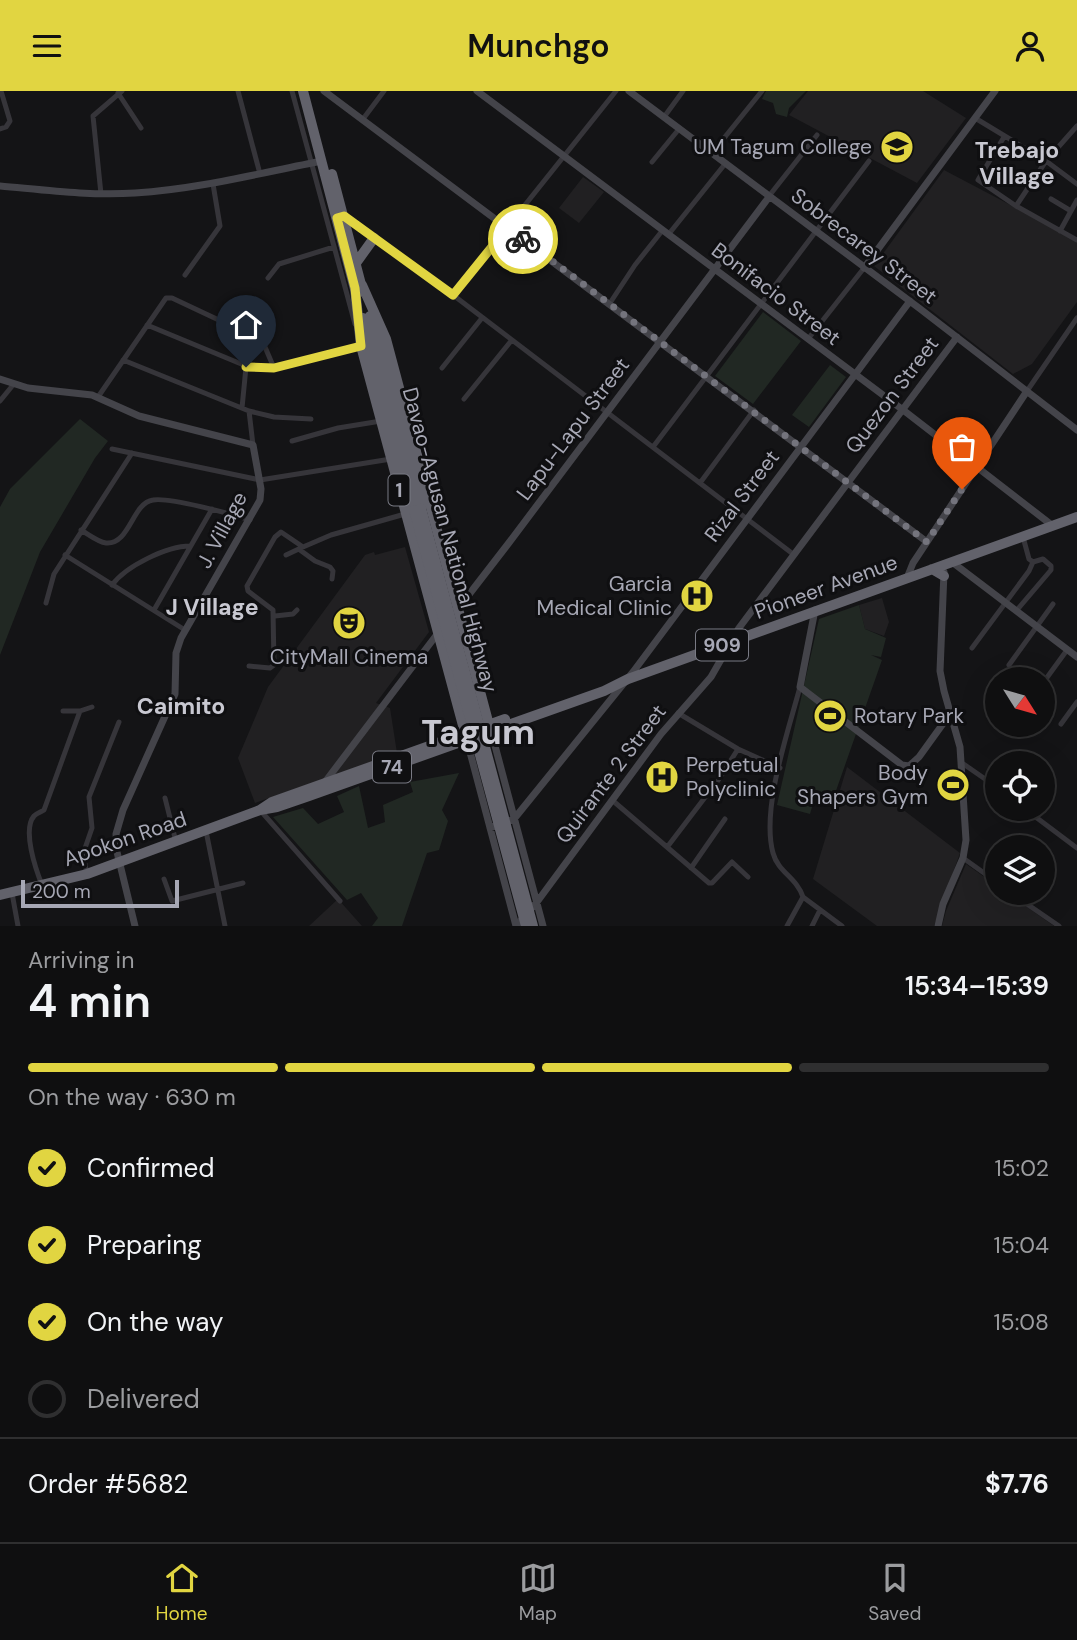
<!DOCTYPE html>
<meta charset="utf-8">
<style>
body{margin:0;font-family:"DM Sans",sans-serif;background:#181819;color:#f1f3f6;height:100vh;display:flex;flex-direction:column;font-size:26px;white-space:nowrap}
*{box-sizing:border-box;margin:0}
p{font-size:23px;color:#9b9c9f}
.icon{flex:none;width:38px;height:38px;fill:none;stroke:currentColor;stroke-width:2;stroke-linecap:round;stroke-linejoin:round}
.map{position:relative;height:835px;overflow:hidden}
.drawer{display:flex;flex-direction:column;background:#0f0f10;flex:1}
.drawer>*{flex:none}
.needle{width:46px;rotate:127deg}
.tools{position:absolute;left:985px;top:576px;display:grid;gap:14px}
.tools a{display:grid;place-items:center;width:70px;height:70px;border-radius:50%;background:#0f0f10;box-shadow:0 7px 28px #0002,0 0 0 2px #2f2f30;font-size:35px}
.scale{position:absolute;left:21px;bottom:18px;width:158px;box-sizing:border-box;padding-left:7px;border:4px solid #a7a8b5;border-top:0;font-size:19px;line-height:24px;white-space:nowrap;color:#a7a8b5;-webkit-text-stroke:5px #0f0f11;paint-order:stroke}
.pin{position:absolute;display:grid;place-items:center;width:60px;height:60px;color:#fff;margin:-72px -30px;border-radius:50% 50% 50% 0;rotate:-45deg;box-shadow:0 0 7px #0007}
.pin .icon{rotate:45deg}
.courier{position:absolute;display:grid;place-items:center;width:70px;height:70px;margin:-35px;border:5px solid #e1d541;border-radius:50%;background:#fff;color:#222;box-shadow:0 2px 9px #0007}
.summary em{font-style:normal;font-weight:600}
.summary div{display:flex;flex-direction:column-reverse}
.summary{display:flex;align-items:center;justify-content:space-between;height:119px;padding:0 28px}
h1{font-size:46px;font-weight:600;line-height:52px}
.bar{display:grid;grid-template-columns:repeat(4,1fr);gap:10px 7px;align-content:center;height:84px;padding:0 28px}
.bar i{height:9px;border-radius:5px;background:#2f2f30}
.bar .current{background:#e1d541}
.bar p{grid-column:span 4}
.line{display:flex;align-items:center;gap:18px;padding:0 28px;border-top:2px solid #2f2f30}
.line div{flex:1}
ol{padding:0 28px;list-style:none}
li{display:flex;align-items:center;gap:21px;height:77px}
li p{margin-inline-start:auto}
li .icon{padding:7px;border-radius:50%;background:#e1d541;color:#111;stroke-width:4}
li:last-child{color:#9b9c9f}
li i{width:38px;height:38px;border:4px solid #2f2f30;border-radius:50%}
header{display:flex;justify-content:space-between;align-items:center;height:91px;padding:0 28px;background:#e1d541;color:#111;font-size:32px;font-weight:600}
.dock{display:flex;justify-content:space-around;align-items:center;height:98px;border-top:2px solid #2f2f30;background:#0f0f10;font-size:19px;color:#9b9c9f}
.dock a{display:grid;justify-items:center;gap:4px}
.dock .current{color:#e1d541}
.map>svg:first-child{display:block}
.built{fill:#212022}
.green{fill:#212823}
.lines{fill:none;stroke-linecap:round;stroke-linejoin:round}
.street{stroke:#36353a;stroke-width:5}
.secondary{stroke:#44444a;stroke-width:7}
.highway{stroke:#62626b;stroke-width:10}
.highway-bridge{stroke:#62626b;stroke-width:10}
.done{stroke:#74747d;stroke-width:7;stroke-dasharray:0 12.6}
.route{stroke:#e1d541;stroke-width:9}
.labels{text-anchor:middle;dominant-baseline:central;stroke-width:6;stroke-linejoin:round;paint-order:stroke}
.shield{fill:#0f0f11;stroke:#797a84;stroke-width:2}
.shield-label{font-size:19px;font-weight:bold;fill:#a7a8b5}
.poi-label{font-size:21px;fill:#a7a8b5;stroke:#0f0f11;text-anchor:end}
.street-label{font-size:21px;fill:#a7a8b5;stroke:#0f0f11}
.neighbourhood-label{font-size:23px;font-weight:bold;fill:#c8c8d1;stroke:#0f0f11}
.town-label{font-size:35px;font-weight:bold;fill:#c8c8d1;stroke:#0f0f11}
</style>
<header><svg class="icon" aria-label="menu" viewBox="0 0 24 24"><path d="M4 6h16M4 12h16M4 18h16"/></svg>Munchgo<svg class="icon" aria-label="person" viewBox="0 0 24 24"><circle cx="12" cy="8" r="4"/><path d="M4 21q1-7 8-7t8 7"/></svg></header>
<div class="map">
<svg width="1077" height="835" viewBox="0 0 1077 835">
<rect width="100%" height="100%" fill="#141416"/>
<path class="built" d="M808 0H923L966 27 917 92 789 24Z
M944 79 1077 149V211L1032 273 1013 283 874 175Z
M583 86 604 101 579 132 559 117Z
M405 456 429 541 376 612 390 617 397 662 255 712 238 667 268 596 365 464 374 461 375 464Z
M882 507 889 531 884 545 865 538 859 514Z
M847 676 960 762 934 835H877L813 788Z
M966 773 997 795 998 802H1007L1054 835H942L946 820Z
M338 808 362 835H309Z"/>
<path class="green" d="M766 0H806L789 17 787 26 776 23 773 12 762 8Z
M763 221 801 250 753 313 715 285Z
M830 274 846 286 809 336 792 324Z
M80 328 108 350 95 367 40 461 0 564V416L10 398Z
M859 514 865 538 886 547 881 566 871 564 882 569 831 714 814 709 810 723 777 714 819 528Z
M459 682 442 719 448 730 439 759 427 762 402 835H372L378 827 361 802 347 809 273 726 303 717 318 733 344 721 337 705 359 695 368 737 385 731 383 714 413 701 410 691Z"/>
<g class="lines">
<path class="street" d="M238 0 260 83
M292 0 355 233
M118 2 141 37
M664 26 683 0
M975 27 1046 70 1077 93
M363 28 384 0
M0 38 6 36 10 30 1 0
M1004 46 978 89 1016 115 1077 149
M712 62 762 0
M652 71 679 38
M101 103 93 25 122 0
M769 105 817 44
M1051 108 1071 120
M1016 115 1046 70 1077 35
M344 125 453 204 793 463
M1060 140 1077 109
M668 144 725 73
M185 184 220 135 213 93
M268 187 279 173 334 156
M453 204 616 0
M610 212 635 174 662 140
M147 234 251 277H274L360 255
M808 248 864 177
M123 269 249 320 274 326 311 328
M442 277 482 227
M1027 300 1077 227
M98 306 166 207H172L257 247 265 256 274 277
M464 308 511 250
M0 310 13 294
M242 317 246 276
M249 320 253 354
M292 350 338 337 381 330
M653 356 869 70
M112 358 260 389 391 368
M700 392 754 319
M81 439C88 443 98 451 106 452 130 454 132 412 153 409 170 406 231 423 250 429
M1023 446 1029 468 1033 471
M303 456 331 444 405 423
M300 459 315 470 330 476 333 480 332 488
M65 464 185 539
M112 494C126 475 167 455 190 455
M46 512 54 483 132 362
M154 519 212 418
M275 525 293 523 297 519
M972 557 1029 480 1033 471 1043 468 1051 475V479L1017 519
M1009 574 1053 513
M249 575 270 577 274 574 273 519 248 500 247 495 275 446 281 441 303 456 286 464
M1043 592 1067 559
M63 620H80L92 616
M678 622 738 658 780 677
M1061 633 1077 611
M962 672 998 697
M165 707 176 751
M612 709 709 792H712L732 771 748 786
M1025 718 1077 757
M260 719 340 810
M206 740 225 835
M668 755 719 688 738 658
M963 767 998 792
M691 777 725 728
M87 783 83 763 92 737 89 706 119 631
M164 788 172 810 243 792
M42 794C36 779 22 739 34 725 37 722 41 721 44 719L80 620
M12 802 18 835
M1011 802 1059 835
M803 806 842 835
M787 835 803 806C797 787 778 781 773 762 761 718 788 641 800 596
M812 835 820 819"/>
<path class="secondary" d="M324 0 927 451
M477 0 907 322 1053 435
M629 0 919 217 1077 339
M0 95C45 99 90 105 135 102 199 98 260 82 322 70
M864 177 995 0
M0 288 28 297 92 304 139 325 253 354 261 398 260 409 181 547 176 562 175 603 123 719 116 743 117 761 135 835
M952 471 1077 566
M907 487 913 472 1027 300
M457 519 508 453 769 106
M815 519 800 596 902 674 909 675 919 666 950 623
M490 636 543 835
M466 646 516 835
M325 691 438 542
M490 737 514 728 633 581 910 210
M516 835 537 811 661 643 711 586 739 537 957 246
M938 835 943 813 963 767 966 749 960 656 944 600 940 580 944 481"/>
<path class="highway" d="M303 0 356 202
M332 83 363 201
M356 172 374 147
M362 194 386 248 489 634 488 637
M355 197 361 255 465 642 469 645
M370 225 421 417
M363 227 414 419
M932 478 944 485
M260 719 277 716 309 705 604 600 628 588 1077 426
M0 804 87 783 260 719 272 711 505 628"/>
<path class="highway-bridge" d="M421 417 533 835
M414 419 526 835"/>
</g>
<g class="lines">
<path class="done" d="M523 148 927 451 962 398"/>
<path class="route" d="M246 276 274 277 361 255 355 197 337 127 344 125 453 204 508 136 523 148"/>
</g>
<defs>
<symbol id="university-disc" viewBox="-11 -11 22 22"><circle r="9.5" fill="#e1d541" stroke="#0f0f11"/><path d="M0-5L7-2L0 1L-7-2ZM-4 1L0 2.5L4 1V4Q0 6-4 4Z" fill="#111"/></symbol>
<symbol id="hospital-disc" viewBox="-11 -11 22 22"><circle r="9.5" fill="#e1d541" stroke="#0f0f11"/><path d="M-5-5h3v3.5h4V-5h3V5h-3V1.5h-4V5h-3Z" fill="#111"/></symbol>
<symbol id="theatre-disc" viewBox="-11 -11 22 22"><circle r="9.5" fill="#e1d541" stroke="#0f0f11"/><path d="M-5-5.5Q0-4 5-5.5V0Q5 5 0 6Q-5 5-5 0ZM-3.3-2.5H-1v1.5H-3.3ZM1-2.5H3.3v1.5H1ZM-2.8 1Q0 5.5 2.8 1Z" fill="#111"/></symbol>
<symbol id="stadium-disc" viewBox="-11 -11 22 22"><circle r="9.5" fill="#e1d541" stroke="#0f0f11"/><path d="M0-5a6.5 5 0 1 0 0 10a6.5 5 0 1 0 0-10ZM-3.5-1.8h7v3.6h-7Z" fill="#111"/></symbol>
</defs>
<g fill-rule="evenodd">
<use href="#university-disc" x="878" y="37" width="38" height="38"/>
<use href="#hospital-disc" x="678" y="486" width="38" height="38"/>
<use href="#theatre-disc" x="330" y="513" width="38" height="38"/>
<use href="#stadium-disc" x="811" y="606" width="38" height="38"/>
<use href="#hospital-disc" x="643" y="667" width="38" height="38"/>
<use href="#stadium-disc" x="934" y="675" width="38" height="38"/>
</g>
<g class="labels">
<g class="shield">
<rect x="388.5" y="383.5" width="21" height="31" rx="5"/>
<rect x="696" y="538.5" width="52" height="31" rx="5"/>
<rect x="373" y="660.5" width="38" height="31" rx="5"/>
</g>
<g class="shield-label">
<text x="399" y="399">1</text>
<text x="722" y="554">909</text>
<text x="392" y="676">74</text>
</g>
<g class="poi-label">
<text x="872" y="56">UM Tagum College</text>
<text x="672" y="493">Garcia<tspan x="672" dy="24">Medical Clinic</tspan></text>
<text x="349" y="566" text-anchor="middle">CityMall Cinema</text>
<text x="854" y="625" text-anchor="start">Rotary Park</text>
<text x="686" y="674" text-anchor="start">Perpetual<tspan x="686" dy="24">Polyclinic</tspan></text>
<text x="928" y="682">Body<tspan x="928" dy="24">Shapers Gym</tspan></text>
</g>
<g class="street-label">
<text transform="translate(864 155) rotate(37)">Sobrecarey Street</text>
<text transform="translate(776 203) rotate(37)">Bonifacio Street</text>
<text transform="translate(892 304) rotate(-53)">Quezon Street</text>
<text transform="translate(573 338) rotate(-53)">Lapu-Lapu Street</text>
<text transform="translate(742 405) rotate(-53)">Rizal Street</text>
<text transform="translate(222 439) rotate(-62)">J. Village</text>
<text transform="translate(450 449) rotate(75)">Davao-Agusan National Highway</text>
<text transform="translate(826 496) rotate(-20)">Pioneer Avenue</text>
<text transform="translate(611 683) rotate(-53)">Quirante 2 Street</text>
<text transform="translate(125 748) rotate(-19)">Apokon Road</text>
</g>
<g class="neighbourhood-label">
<text x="1017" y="59">Trebajo<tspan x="1017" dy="26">Village</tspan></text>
<text x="212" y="516">J Village</text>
<text x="181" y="615">Caimito</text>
</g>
<g class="town-label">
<text x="478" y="641">Tagum</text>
</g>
</g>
</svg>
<div class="tools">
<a><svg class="needle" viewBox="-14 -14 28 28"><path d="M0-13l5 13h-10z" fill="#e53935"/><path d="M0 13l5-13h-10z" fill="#9b9c9f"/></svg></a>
<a><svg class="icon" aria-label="locate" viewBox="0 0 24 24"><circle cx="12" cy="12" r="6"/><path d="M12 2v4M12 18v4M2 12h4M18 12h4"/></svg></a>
<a><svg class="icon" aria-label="layers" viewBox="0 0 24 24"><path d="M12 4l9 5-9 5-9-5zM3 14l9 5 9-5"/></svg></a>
</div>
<div class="scale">200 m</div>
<div class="pin" style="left:962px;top:398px;background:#ea580c"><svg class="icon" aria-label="bag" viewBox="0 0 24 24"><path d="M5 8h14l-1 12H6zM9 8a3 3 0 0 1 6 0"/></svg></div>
<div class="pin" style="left:246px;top:276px;background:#1f2937"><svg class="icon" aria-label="home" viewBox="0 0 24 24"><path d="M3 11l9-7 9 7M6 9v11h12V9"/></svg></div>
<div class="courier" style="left:523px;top:148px"><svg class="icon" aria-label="bike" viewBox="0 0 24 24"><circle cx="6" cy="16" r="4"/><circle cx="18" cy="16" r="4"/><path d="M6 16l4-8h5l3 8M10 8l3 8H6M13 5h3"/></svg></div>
</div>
<section class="drawer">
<div class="summary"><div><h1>4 min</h1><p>Arriving in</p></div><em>15:34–15:39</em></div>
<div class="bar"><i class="current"></i><i class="current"></i><i class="current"></i><i></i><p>On the way · 630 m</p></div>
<ol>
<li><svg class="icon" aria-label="check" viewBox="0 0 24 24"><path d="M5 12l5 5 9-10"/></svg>Confirmed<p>15:02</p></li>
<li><svg class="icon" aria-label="check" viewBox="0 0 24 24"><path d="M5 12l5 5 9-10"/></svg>Preparing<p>15:04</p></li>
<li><svg class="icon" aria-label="check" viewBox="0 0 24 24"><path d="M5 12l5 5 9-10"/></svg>On the way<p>15:08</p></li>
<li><i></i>Delivered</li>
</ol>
<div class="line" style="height:91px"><div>Order #5682</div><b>$7.76</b></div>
</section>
<nav class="dock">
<a class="current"><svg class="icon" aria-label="home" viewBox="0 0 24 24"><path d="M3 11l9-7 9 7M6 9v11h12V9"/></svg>Home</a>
<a><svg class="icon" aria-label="map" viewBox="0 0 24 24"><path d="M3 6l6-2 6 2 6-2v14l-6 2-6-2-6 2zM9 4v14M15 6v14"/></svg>Map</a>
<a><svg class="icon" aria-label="saved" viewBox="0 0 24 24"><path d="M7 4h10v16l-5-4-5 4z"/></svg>Saved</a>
</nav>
